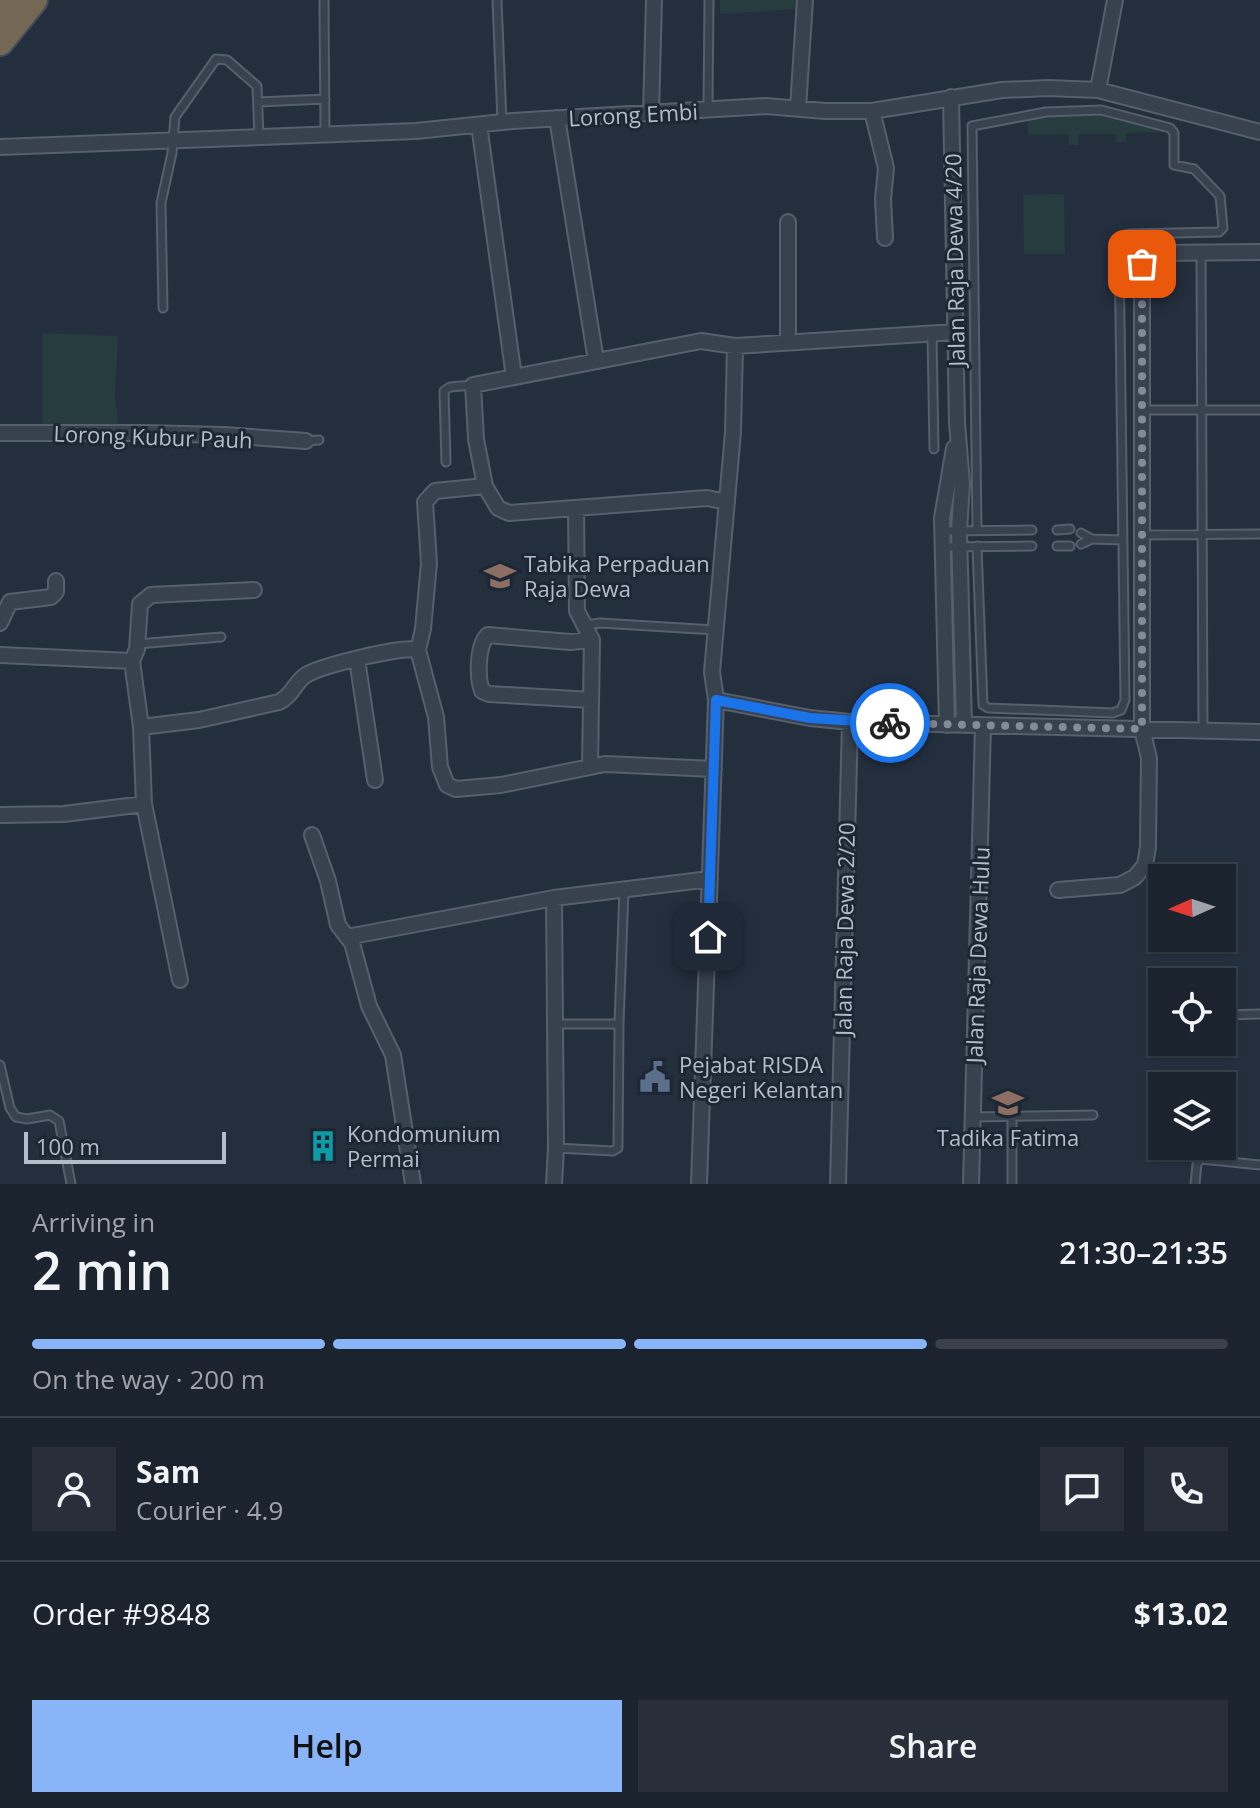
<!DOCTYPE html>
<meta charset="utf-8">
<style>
body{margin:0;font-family:"Open Sans",sans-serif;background:#282f3a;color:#f1f3f6;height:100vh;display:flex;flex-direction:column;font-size:30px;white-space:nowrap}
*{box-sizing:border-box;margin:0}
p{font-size:26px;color:#a0a4aa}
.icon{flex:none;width:44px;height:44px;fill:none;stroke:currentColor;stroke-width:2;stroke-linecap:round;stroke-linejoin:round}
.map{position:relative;height:1184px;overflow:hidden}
.details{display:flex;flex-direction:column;background:#1b232e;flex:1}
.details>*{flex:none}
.needle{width:52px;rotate:267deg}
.buttons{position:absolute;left:1148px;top:864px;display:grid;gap:16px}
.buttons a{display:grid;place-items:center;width:88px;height:88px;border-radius:0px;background:#1b232e;box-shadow:0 2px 6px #0004,0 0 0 2px #39404a;font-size:40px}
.scale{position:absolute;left:24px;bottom:20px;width:202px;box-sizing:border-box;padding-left:8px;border:4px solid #b4bcc9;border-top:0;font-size:22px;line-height:28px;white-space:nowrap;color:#b4bcc9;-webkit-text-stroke:6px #1d2633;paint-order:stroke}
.pin{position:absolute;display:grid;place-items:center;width:68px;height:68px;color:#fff;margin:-34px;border-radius:16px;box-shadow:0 4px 12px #0006}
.courier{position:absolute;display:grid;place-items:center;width:80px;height:80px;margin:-40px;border:6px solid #1a73e8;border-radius:50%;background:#fff;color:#222;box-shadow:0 2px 10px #0007}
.headline em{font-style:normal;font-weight:600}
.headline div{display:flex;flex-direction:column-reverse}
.headline{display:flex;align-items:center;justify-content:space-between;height:136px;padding:0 32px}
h1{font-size:52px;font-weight:600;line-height:60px}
.bar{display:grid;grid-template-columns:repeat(4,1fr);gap:12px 8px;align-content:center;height:96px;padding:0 32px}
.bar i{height:10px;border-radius:6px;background:#39404a}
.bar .active{background:#8ab4f8}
.bar p{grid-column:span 4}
.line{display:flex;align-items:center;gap:20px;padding:0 32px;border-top:2px solid #39404a}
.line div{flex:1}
.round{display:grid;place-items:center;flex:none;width:84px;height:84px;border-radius:0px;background:#282f3a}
.action{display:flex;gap:16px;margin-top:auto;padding:16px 32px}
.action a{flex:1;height:92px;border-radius:0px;background:#8ab4f8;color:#111;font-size:32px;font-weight:600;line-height:92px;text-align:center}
.action a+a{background:#282f3a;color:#f1f3f6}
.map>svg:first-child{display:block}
.green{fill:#263c3f}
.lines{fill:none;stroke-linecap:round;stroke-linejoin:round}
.lane-casing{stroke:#565f6c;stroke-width:11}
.street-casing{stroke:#565f6c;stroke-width:18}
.highway-casing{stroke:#434c59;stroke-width:30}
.lane{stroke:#38414e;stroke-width:7}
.street{stroke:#38414e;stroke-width:14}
.highway{stroke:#746855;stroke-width:26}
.done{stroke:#828b98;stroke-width:8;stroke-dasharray:0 14.4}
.route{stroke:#1a73e8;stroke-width:10}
.labels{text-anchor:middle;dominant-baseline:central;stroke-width:6;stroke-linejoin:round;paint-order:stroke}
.street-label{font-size:22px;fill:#b4bcc9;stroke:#1d2633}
.poi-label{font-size:22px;fill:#b4bcc9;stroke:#1d2633;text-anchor:start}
</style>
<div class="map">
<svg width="1260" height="1184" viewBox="0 0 1260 1184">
<rect width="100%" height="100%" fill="#242f3e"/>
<path class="green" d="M720 0H797V9L720 14Z
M1098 113 1165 132 1126 133V142H1116V134H1079L1078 145H1069L1068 134 1028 135V119L1045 116Z
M1064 194 1065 254H1024L1023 195Z
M42 333 118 336 115 398 119 426 42 427Z"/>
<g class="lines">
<defs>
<path id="lane" d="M324 0 325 134
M497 0 502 122
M258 102 325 99
M708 110 709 0
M1201 253 1203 731
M163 308 161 203 172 153 175 117 216 59 227 60 257 86 259 137
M932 333 934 449
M1143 410H1260
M306 441 319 440
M446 462 444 391 450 387 473 385
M1057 530 1070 529
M942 531 1032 530
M1081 533 1092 539
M1141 535 1260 534
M1081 544 1092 539 1123 540
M977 546 983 705 988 708 1113 713 1121 710 1125 700 1119 243 1125 235 1131 234 1219 232 1223 228 1220 196 1194 169 1174 165V133L1170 128 1101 110 1046 112 972 126 977 530
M1057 546H1070
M943 547 1032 546
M585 625 600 623 715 630
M137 644 221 637
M1222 1015 1260 1014
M555 1024H619
M0 1065 10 1108 16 1117 27 1119 50 1115 59 1121 71 1184
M973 1117 1093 1115
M1012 1117V1184
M556 1148 613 1151 618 1148 619 1024 624 890
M1195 1184 1197 1164 1201 1159 1260 1165"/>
<path id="street" d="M1098 90 1115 0
M951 97 957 423 962 484 959 531 964 725
M798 108 805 0
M872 111 886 168 883 199 885 238
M651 113 654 0
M557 118 596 361
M479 125 514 377
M0 147 416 131 512 121 766 106 825 111H872L1002 90 1048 88 1098 90 1260 132
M788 342V222
M0 433H144L224 435 306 441
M485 486 476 439 473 385 701 341 735 346 955 332
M576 508 577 611 592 640 590 766
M0 623 10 602 51 597 56 592V581
M0 655 132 661
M357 659 375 780
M591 700 489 694 482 691C477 677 477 645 488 635L570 642 592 640
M716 700 810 718 850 722 1260 732
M947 725 942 518 954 448
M141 727 199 720 279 702C292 696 295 682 306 675 321 666 403 645 418 650
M714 769 605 764 501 785 456 789 447 785 440 767 436 717 418 650 423 629 429 563 425 502 435 491 485 486 498 508 509 513 707 498 727 502
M0 815 64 814 144 804
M312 835 328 881 338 925 352 943 369 1006 393 1055 413 1184
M1058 890 1120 885 1135 877 1145 865 1148 847 1149 758 1142 729V264L1150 255 1156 253 1260 252
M554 898 556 1148 554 1184
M347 937 554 898 710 879
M180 980 144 804 141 727 132 661 137 649 140 604 151 595 254 590
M699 1184 716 700 712 672 733 432 735 346
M838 1184 850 722
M971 1184 983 726"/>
<path id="highway" d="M0 9 7 0
M0 42 34 0"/>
</defs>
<use href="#lane" class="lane-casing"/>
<use href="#street" class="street-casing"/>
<use href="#highway" class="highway-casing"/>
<use href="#lane" class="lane"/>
<use href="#street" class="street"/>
<use href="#highway" class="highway"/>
</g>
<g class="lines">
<path class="done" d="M890 723 1142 729V264"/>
<path class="route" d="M708 937 716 700 810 718 890 723"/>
</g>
<defs>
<symbol id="school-bare" viewBox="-9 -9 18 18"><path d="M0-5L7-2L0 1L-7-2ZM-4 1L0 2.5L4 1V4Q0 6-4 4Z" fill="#8d6e63" stroke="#1d2633" stroke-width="2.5" paint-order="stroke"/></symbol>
<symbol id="civic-bare" viewBox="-9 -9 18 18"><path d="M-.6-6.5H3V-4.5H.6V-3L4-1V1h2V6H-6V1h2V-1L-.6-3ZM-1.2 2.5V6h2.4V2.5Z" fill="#5c6f8a" stroke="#1d2633" stroke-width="2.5" paint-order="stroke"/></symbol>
<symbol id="building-bare" viewBox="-9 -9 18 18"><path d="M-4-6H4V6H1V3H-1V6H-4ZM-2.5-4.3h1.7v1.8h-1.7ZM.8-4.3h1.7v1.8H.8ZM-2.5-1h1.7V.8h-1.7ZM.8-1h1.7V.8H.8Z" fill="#0f9aa8" stroke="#1d2633" stroke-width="2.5" paint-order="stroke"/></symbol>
</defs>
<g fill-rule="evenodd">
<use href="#school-bare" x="478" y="554" width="44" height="44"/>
<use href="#civic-bare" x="633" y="1055" width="44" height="44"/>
<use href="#school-bare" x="986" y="1081" width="44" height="44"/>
<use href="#building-bare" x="301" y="1124" width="44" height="44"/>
</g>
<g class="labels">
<g class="street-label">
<text transform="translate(633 114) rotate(-3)">Lorong Embi</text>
<text transform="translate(954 260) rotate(-91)">Jalan Raja Dewa 4/20</text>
<text transform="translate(153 436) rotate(2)">Lorong Kubur Pauh</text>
<text transform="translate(844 929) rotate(-89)">Jalan Raja Dewa 2/20</text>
<text transform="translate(977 955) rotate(-88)">Jalan Raja Dewa Hulu</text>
</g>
<g class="poi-label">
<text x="524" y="563">Tabika Perpaduan<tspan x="524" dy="25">Raja Dewa</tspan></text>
<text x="679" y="1064">Pejabat RISDA<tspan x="679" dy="25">Negeri Kelantan</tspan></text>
<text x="347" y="1133">Kondomunium<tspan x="347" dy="25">Permai</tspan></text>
<text x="1008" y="1137" text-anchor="middle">Tadika Fatima</text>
</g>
</g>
</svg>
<div class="buttons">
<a><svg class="needle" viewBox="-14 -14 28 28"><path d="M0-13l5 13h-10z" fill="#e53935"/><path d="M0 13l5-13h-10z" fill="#a0a4aa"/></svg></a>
<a><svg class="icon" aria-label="locate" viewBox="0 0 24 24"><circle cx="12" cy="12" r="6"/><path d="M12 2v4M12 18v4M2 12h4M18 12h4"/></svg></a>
<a><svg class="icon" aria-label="layers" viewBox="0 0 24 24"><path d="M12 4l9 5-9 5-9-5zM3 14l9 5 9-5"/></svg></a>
</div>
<div class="scale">100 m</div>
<div class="pin" style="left:1142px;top:264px;background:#ea580c"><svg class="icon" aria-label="bag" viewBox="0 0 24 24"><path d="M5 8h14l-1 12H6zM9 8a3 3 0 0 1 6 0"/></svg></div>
<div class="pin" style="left:708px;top:937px;background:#1f2937"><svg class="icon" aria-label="home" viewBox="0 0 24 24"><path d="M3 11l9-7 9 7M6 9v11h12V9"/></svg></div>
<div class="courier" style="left:890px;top:723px"><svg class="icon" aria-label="bike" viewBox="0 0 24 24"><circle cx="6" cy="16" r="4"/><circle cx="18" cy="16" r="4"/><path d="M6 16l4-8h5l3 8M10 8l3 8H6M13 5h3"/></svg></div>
</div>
<section class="details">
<div class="headline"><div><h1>2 min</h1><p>Arriving in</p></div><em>21:30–21:35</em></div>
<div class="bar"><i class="active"></i><i class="active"></i><i class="active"></i><i></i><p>On the way · 200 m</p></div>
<div class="line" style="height:144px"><a class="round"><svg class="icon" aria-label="person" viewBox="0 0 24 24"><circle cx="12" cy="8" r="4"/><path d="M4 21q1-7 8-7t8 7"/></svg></a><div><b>Sam</b><p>Courier · 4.9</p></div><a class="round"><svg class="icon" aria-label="chat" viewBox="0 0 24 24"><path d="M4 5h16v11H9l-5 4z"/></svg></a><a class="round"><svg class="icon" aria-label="phone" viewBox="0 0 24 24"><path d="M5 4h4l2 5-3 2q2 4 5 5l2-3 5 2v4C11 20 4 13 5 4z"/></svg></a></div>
<div class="line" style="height:104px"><div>Order #9848</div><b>$13.02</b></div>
<div class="action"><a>Help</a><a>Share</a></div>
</section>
